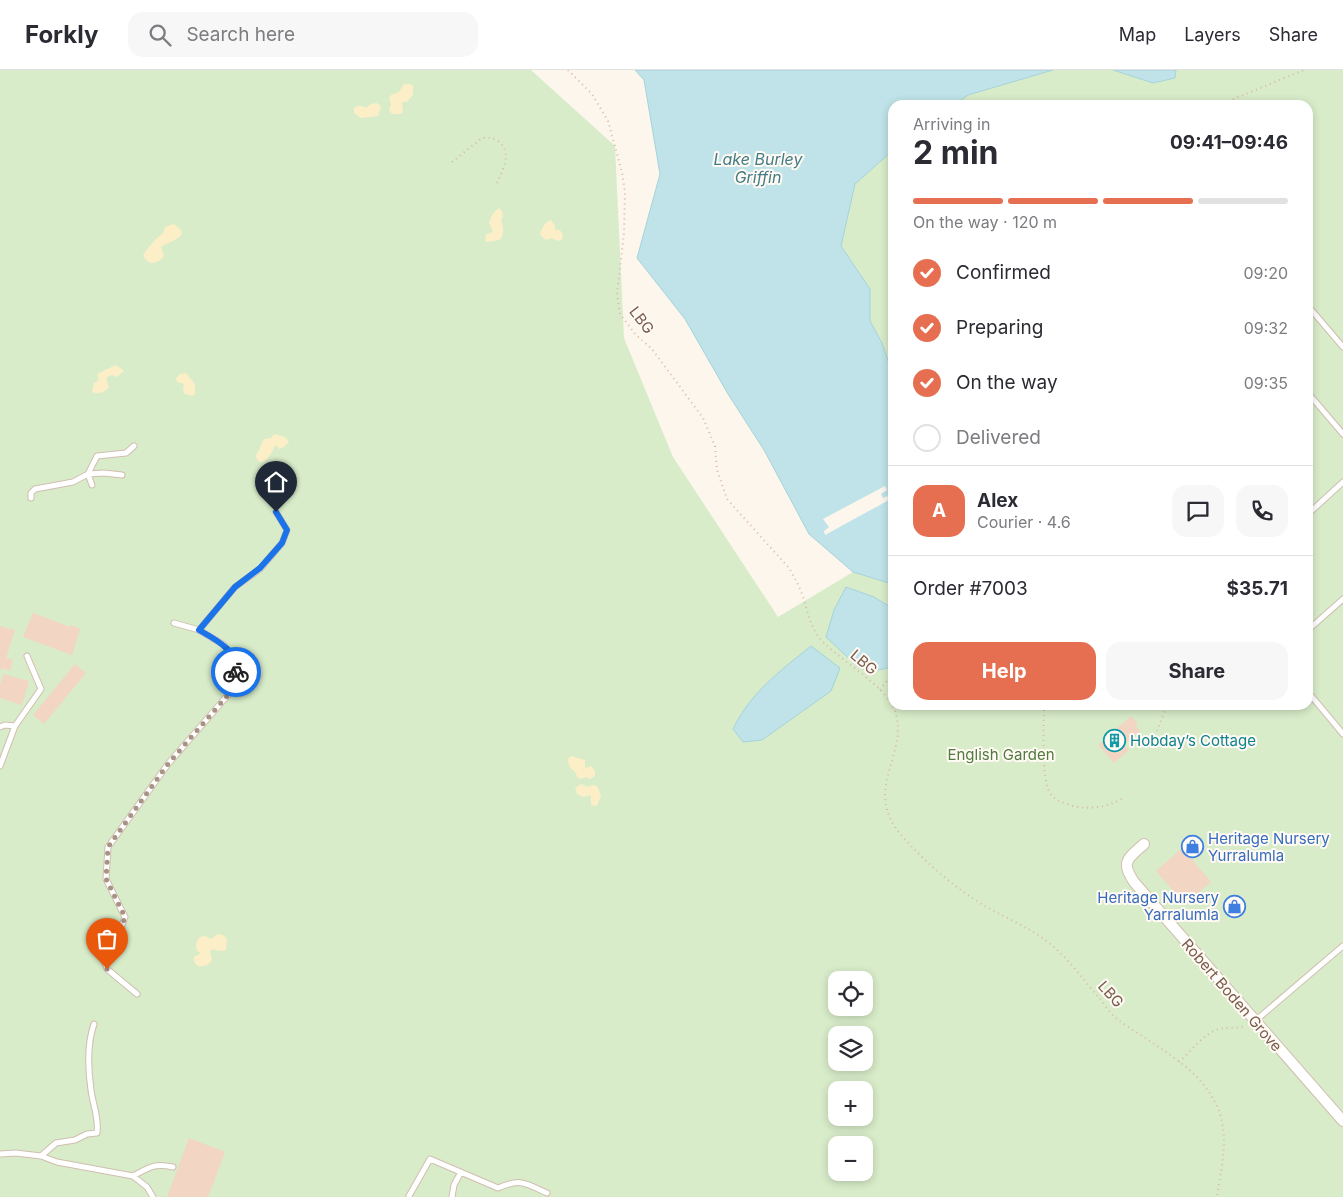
<!DOCTYPE html>
<meta charset="utf-8">
<style>
body{margin:0;font-family:Inter,sans-serif;background:#f7f7f7;color:#2b2b33;height:100vh;display:flex;flex-direction:column;font-size:19px;white-space:nowrap}
*{box-sizing:border-box;margin:0}
p{font-size:16px;color:#7c7c81}
.icon{flex:none;width:28px;height:28px;fill:none;stroke:currentColor;stroke-width:2;stroke-linecap:round;stroke-linejoin:round}
.map{position:relative;flex:1;overflow:hidden}
.side{position:absolute;left:888px;top:30px;width:425px;height:610px;display:flex;flex-direction:column;background:#fff;border-radius:15px;box-shadow:0 2px 8px #0003}
.side>*{flex:none}
.controls{position:absolute;left:828px;top:901px;display:grid;gap:10px}
.controls a{display:grid;place-items:center;width:45px;height:45px;border-radius:10px;background:#fff;box-shadow:0 2px 8px #0003;font-size:25px}
.pin{position:absolute;display:grid;place-items:center;width:42px;height:42px;color:#fff;margin:-51px -21px;border-radius:50% 50% 50% 0;rotate:-45deg;box-shadow:0 0 5px #0007}
.pin .icon{rotate:45deg}
.courier{position:absolute;display:grid;place-items:center;width:50px;height:50px;margin:-25px;border:4px solid #1a73e8;border-radius:50%;background:#fff;color:#222;box-shadow:0 1px 6px #0007}
.overview em{font-style:normal;font-weight:700}
.overview div{display:flex;flex-direction:column-reverse}
.overview{display:flex;align-items:center;justify-content:space-between;height:85px;padding:0 25px}
h1{font-size:32px;font-weight:700;line-height:38px}
.bar{display:grid;grid-template-columns:repeat(4,1fr);gap:8px 5px;align-content:center;height:60px;padding:0 25px}
.bar i{height:6px;border-radius:4px;background:#e1e1e2}
.bar .on{background:#e76f51}
.bar p{grid-column:span 4}
.line{display:flex;align-items:center;gap:12px;padding:0 25px;border-top:1px solid #e1e1e2}
.line div{flex:1}
.round{display:grid;place-items:center;flex:none;width:52px;height:52px;border-radius:15px;background:#f7f7f7}
ol{padding:0 25px;list-style:none}
li{display:flex;align-items:center;gap:15px;height:55px}
li p{margin-inline-start:auto}
li .icon{padding:5px;border-radius:50%;background:#e76f51;color:#fff;stroke-width:4}
li:last-child{color:#7c7c81}
li i{width:28px;height:28px;border:2px solid #e1e1e2;border-radius:50%}
.action{display:flex;gap:10px;margin-top:auto;padding:10px 25px}
.action a{flex:1;height:58px;border-radius:15px;background:#e76f51;color:#fff;font-size:20px;font-weight:700;line-height:58px;text-align:center}
.action a+a{background:#f7f7f7;color:#2b2b33}
header{display:flex;align-items:center;gap:30px;box-sizing:border-box;height:70px;padding:0 25px;background:#fff;border-bottom:1px solid #e1e1e2}
header strong{font-size:24px}
nav{display:flex;gap:28px;margin-inline-start:auto;font-size:18px}
.search{width:350px;height:45px;background:#f7f7f7;display:flex;align-items:center;gap:12px;box-sizing:border-box;padding:0 18px;border-radius:15px;color:#7c7c81;font-size:19px}
.map>svg:first-child{display:block}
.green{fill:#d8ecc9;fill-rule:evenodd}
.sand{fill:#fcefc7}
.water{fill:#bfe3e8;stroke:#a5d3da}
.pier{fill:#fdf6ec}
.building{fill:#f3d5c3}
.lines{fill:none;stroke-linecap:round;stroke-linejoin:round}
.service-casing{stroke:#d1beb0;stroke-width:7}
.minor-casing{stroke:#d1beb0;stroke-width:12}
.path{stroke:#d9b8a5;stroke-width:2;stroke-dasharray:1 4;stroke-linecap:butt}
.service{stroke:#fff;stroke-width:5}
.minor{stroke:#fff;stroke-width:10}
.done{stroke:#a89285;stroke-width:5;stroke-dasharray:0 9}
.route{stroke:#1a73e8;stroke-width:6}
.labels{text-anchor:middle;dominant-baseline:central;stroke-width:4;stroke-linejoin:round;paint-order:stroke}
.street-label{font-size:15px;fill:#7a5c4d;stroke:#fffaf3}
.culture-label{font-size:15px;fill:#0d838f;stroke:#fffaf3;text-anchor:start}
.park-label{font-size:15px;fill:#537a41;stroke:#fffaf3}
.shop-label{font-size:15px;fill:#366cbe;stroke:#fffaf3;text-anchor:start}
.water-label{font-size:16px;font-style:italic;fill:#437c86;stroke:#fffaf3}
</style>
<header>
<strong>Forkly</strong>
<div class="search"><svg class="icon" aria-label="search" viewBox="0 0 24 24"><circle cx="10" cy="10" r="6"/><path d="M15 15l6 6"/></svg>Search here</div>
<nav><a>Map</a><a>Layers</a><a>Share</a></nav>
</header>
<div class="map">
<svg width="1343" height="1127" viewBox="0 0 1343 1127">
<rect width="100%" height="100%" fill="#fdf6ec"/>
<path class="green" d="M0 0H531L615 76 624 268 673 387 778 547 853 502 892 514V635H1308V35H955L968 25 1053 0H1113L1153 13 1175 8 1176 0H1343V1127H0ZM836 910H864V938H836ZM836 965H864V992H836ZM836 1020H864V1048H836ZM836 1075H864V1102H836Z
M892 81V302L882 273 870 251V219L841 176 855 114Z"/>
<path class="sand" d="M404 14H410L413 16V25L407 32H402L403 42 400 44H392L389 40 391 35 389 28 391 25 399 22Z
M377 33 381 37 378 46 361 48 354 43V38C358 35 361 35 366 38L371 34Z
M499 138 502 141 503 146 501 150C503 155 505 167 499 170 496 171 490 171 486 172L485 170 486 164 491 163 493 161 489 153C490 148 494 141 499 138Z
M551 150 555 156V160H560L563 165 562 170 559 171 551 168 546 170 540 165C541 159 545 152 551 150Z
M174 154 181 160 182 164C177 171 168 172 161 177L164 186C160 192 153 195 147 191L143 186C146 178 157 168 164 162V159L167 156Z
M116 295 124 301 117 307 111 305 106 308 109 317C105 322 99 325 92 322L94 313 99 310 97 305 99 303Z
M186 303 195 314V324L193 326 185 324 183 320 184 314 177 312 176 308 180 304Z
M274 364 285 367 289 372 284 377 279 379 277 375 275 376C272 383 269 387 263 392H259L255 386C260 381 260 375 264 369L271 368Z
M571 686 585 690V698L591 696 595 701V706L590 709 586 707 581 709 577 707 576 703C572 698 568 698 568 689Z
M581 714 587 717 593 715 597 716 601 725 597 736 591 735V725L583 727 577 724 575 718Z
M218 864 223 865 227 869 226 880 218 881 213 879 210 881 212 890 210 893C203 898 193 898 194 887L201 883 197 881C195 875 196 872 200 867L206 866 211 869Z"/>
<path class="water" d="M635 0H1053L968 25 955 35H892V81L855 114 841 176 870 219V251L882 273 892 302V514L853 502 809 464 764 380 728 324 685 249 637 188 660 104 644 10Z
M1113 0H1176L1175 8 1153 13Z
M846 517 874 527 892 538V595L891 597 870 602 857 596 826 567 834 540Z
M811 576 840 598 831 621 762 670 743 672 733 659C751 622 780 601 811 576Z"/>
<path class="pier" d="M885 416 887 420 881 424 883 428 887 426 889 430 825 465 824 461 829 457 823 449Z"/>
<path class="building" d="M33 543 70 557 71 555 80 559 72 585 23 567Z
M0 556 15 560 6 588 13 590 10 601 2 598 0 600Z
M75 594 86 603 44 654 33 645Z
M3 604 29 611 22 635 0 628V615Z
M1131 646 1138 654 1136 656 1140 661 1124 674 1129 680 1114 693 1098 675Z
M1196 766 1203 774 1189 786 1211 812 1185 834 1156 801Z
M189 1068 225 1082 208 1127H167Z"/>
<g class="lines">
<defs>
<path id="service" d="M1308 236 1343 277
M1308 323 1343 364
M92 415 88 404 104 403 122 405
M31 428V423L35 419 73 412 88 404 97 386 126 383 134 376
M1308 444 1343 412
M174 553 199 560 235 517 260 499 282 473 287 460 276 442
M1308 560 1343 529
M1308 622 1343 664
M0 657 5 655 15 656
M0 696 15 656 41 619 27 586
M137 924 107 899 104 889 117 869 125 847 106 809 108 777 168 694 234 618 237 593 224 575 199 560
M1255 951 1343 876
M0 1084 16 1083 41 1086 57 1092 133 1106C150 1097 154 1093 173 1097
M41 1086 56 1073 75 1070 87 1064 97 1063C99 1046 93 1036 91 1020 88 999 87 974 94 954
M133 1106 147 1117 153 1127
M409 1126 430 1089 498 1118C521 1108 525 1113 547 1123
M452 1127 454 1115 461 1102"/>
<path id="minor" d="M1144 774C1128 789 1120 791 1134 812L1343 1051"/>
</defs>
<use href="#service" class="service-casing"/>
<use href="#minor" class="minor-casing"/>
<path class="path" d="M568 0 592 24 608 51 622 102 625 122 624 163 617 224 620 244 635 264 652 279 703 348 715 376 717 400 727 429 789 498C794 507 799 515 802 524 808 542 810 559 824 573 843 592 886 616 895 641 910 685 860 720 903 767 927 794 955 818 985 836 1009 850 1036 860 1056 879 1072 893 1086 913 1100 929 1105 935 1110 943 1116 948 1151 975 1202 996 1219 1041 1229 1069 1221 1098 1217 1127
M1219 35 1304 0
M452 92 482 68C488 67 493 68 498 71 513 83 503 99 497 113
M880 620 892 604
M1044 635C1044 653 1041 711 1050 723 1055 731 1064 733 1073 736 1091 740 1106 737 1122 729
M1157 661 1166 638 1172 635
M1179 992C1191 982 1204 962 1220 959 1228 957 1236 959 1244 956"/>
<use href="#service" class="service"/>
<use href="#minor" class="minor"/>
</g>
<g class="lines">
<path class="done" d="M107 899 104 889 117 869 125 847 106 809 108 777 168 694 234 618 236 602"/>
<path class="route" d="M236 602C238 580 216 570 199 560L235 517 260 498 282 473 287 460 276 442"/>
</g>
<defs>
<symbol id="building-ring" viewBox="-11 -11 22 22"><circle r="9.5" fill="#fffaf3" stroke="#0f9aa8" stroke-width="1.5"/><path d="M-4-6H4V6H1V3H-1V6H-4ZM-2.5-4.3h1.7v1.8h-1.7ZM.8-4.3h1.7v1.8H.8ZM-2.5-1h1.7V.8h-1.7ZM.8-1h1.7V.8H.8Z" fill="#0f9aa8"/></symbol>
<symbol id="shop-ring" viewBox="-11 -11 22 22"><circle r="9.5" fill="#fffaf3" stroke="#3f7fe0" stroke-width="1.5"/><path d="M-5-2.5h2.3a2.7 3.5 0 0 1 5.4 0H5L5.5 6h-11ZM-1.5-2.5h3a1.5 2.3 0 0 0-3 0Z" fill="#3f7fe0"/></symbol>
</defs>
<g fill-rule="evenodd">
<use href="#building-ring" x="1102" y="658" width="25" height="25"/>
<use href="#shop-ring" x="1180" y="764" width="25" height="25"/>
<use href="#shop-ring" x="1222" y="824" width="25" height="25"/>
</g>
<g class="labels">
<g class="street-label">
<text transform="translate(642 250) rotate(52)">LBG</text>
<text transform="translate(864 592) rotate(40)">LBG</text>
<text transform="translate(1111 924) rotate(48)">LBG</text>
<text transform="translate(1232 925) rotate(49)">Robert Boden Grove</text>
</g>
<g class="culture-label">
<text x="1130" y="670">Hobday’s Cottage</text>
</g>
<g class="park-label">
<text x="1001" y="684">English Garden</text>
</g>
<g class="shop-label">
<text x="1208" y="768">Heritage Nursery<tspan x="1208" dy="17">Yurralumla</tspan></text>
<text x="1219" y="827" text-anchor="end">Heritage Nursery<tspan x="1219" dy="17">Yarralumla</tspan></text>
</g>
<g class="water-label">
<text x="758" y="89">Lake Burley<tspan x="758" dy="18">Griffin</tspan></text>
</g>
</g>
</svg>
<div class="controls">
<a><svg class="icon" aria-label="locate" viewBox="0 0 24 24"><circle cx="12" cy="12" r="6"/><path d="M12 2v4M12 18v4M2 12h4M18 12h4"/></svg></a>
<a><svg class="icon" aria-label="layers" viewBox="0 0 24 24"><path d="M12 4l9 5-9 5-9-5zM3 14l9 5 9-5"/></svg></a>
<a>+</a>
<a>−</a>
</div>
<div class="pin" style="left:107px;top:899px;background:#ea580c"><svg class="icon" aria-label="bag" viewBox="0 0 24 24"><path d="M5 8h14l-1 12H6zM9 8a3 3 0 0 1 6 0"/></svg></div>
<div class="pin" style="left:276px;top:442px;background:#1f2937"><svg class="icon" aria-label="home" viewBox="0 0 24 24"><path d="M3 11l9-7 9 7M6 9v11h12V9"/></svg></div>
<div class="courier" style="left:236px;top:602px"><svg class="icon" aria-label="bike" viewBox="0 0 24 24"><circle cx="6" cy="16" r="4"/><circle cx="18" cy="16" r="4"/><path d="M6 16l4-8h5l3 8M10 8l3 8H6M13 5h3"/></svg></div>
<section class="side">
<div class="overview"><div><h1>2 min</h1><p>Arriving in</p></div><em>09:41–09:46</em></div>
<div class="bar"><i class="on"></i><i class="on"></i><i class="on"></i><i></i><p>On the way · 120 m</p></div>
<ol>
<li><svg class="icon" aria-label="check" viewBox="0 0 24 24"><path d="M5 12l5 5 9-10"/></svg>Confirmed<p>09:20</p></li>
<li><svg class="icon" aria-label="check" viewBox="0 0 24 24"><path d="M5 12l5 5 9-10"/></svg>Preparing<p>09:32</p></li>
<li><svg class="icon" aria-label="check" viewBox="0 0 24 24"><path d="M5 12l5 5 9-10"/></svg>On the way<p>09:35</p></li>
<li><i></i>Delivered</li>
</ol>
<div class="line" style="height:90px"><b class="round" style="background:#e76f51;color:#fff">A</b><div><b>Alex</b><p>Courier · 4.6</p></div><a class="round"><svg class="icon" aria-label="chat" viewBox="0 0 24 24"><path d="M4 5h16v11H9l-5 4z"/></svg></a><a class="round"><svg class="icon" aria-label="phone" viewBox="0 0 24 24"><path d="M5 4h4l2 5-3 2q2 4 5 5l2-3 5 2v4C11 20 4 13 5 4z"/></svg></a></div>
<div class="line" style="height:65px"><div>Order #7003</div><b>$35.71</b></div>
<div class="action"><a>Help</a><a>Share</a></div>
</section>
</div>
